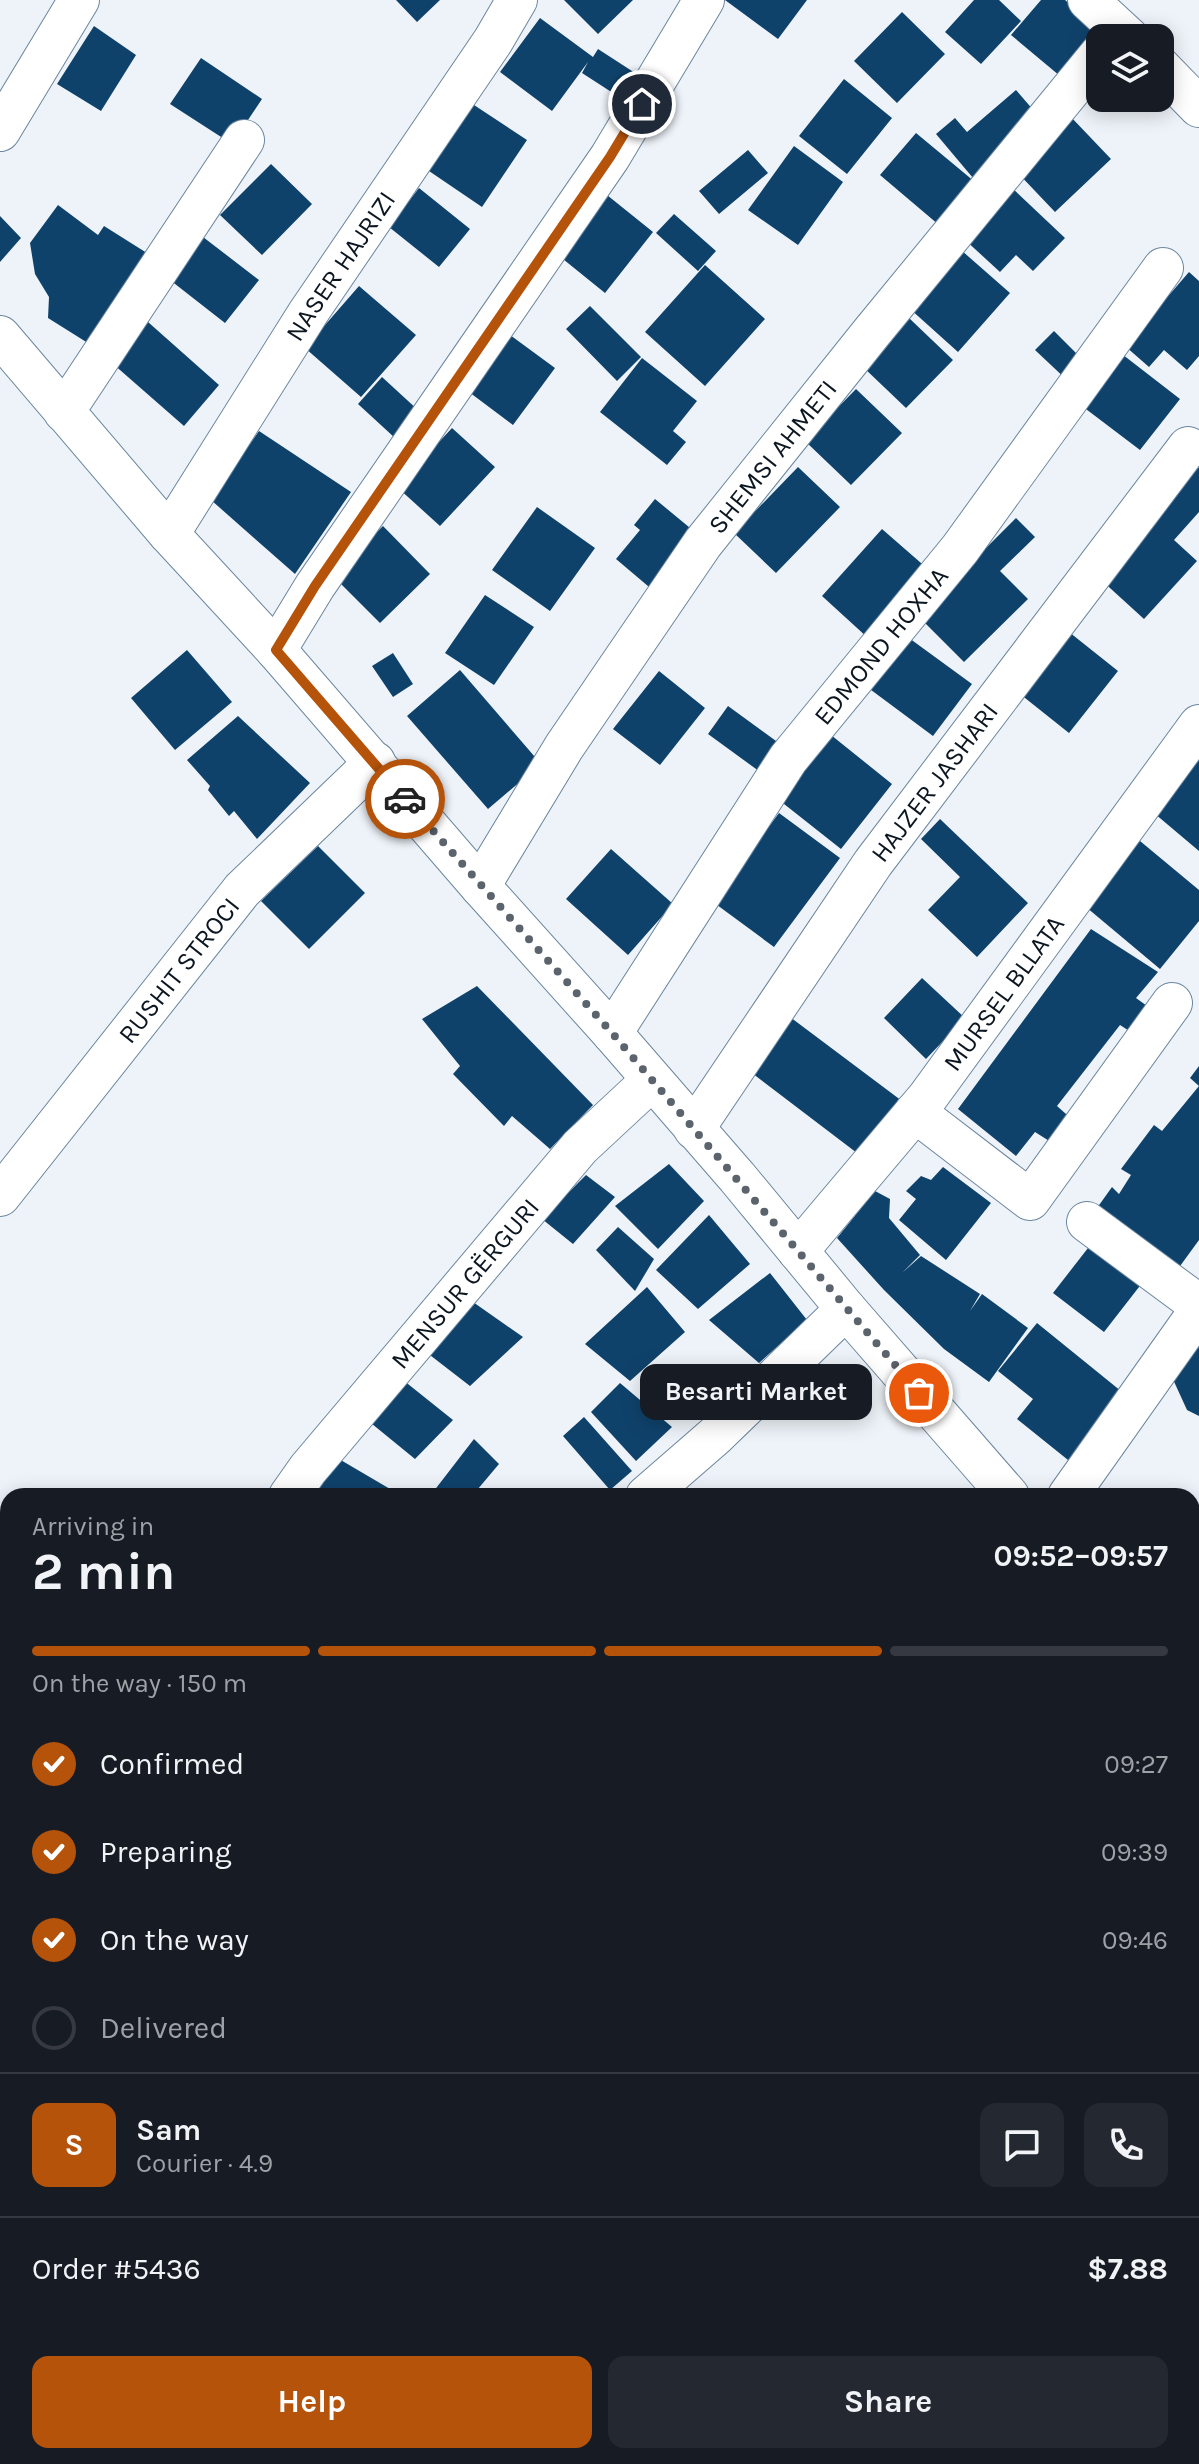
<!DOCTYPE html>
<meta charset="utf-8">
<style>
body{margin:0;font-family:Karla,sans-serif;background:#242831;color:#f1f3f6;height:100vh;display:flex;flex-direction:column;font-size:30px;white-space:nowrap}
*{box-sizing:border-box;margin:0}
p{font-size:26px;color:#9ea1a6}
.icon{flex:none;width:44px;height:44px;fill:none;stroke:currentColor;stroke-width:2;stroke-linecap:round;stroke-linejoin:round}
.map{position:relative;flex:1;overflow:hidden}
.drawer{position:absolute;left:0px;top:1488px;width:1200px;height:976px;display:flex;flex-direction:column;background:#171b24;border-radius:24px 24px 0 0;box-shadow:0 4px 20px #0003}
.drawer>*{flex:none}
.tools{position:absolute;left:1086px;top:24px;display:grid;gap:16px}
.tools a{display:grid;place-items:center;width:88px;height:88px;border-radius:16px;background:#171b24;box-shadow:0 4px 20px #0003;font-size:40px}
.pin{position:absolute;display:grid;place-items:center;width:68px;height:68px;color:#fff;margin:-34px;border:4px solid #fff;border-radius:50%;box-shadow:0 2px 8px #0007}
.courier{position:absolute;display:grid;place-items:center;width:80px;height:80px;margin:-40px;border:6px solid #b45309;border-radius:50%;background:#fff;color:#222;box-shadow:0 2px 10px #0007}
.bubble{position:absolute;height:56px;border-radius:16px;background:#171b24;box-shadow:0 4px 20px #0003;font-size:26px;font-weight:700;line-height:56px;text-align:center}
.overview em{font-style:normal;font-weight:700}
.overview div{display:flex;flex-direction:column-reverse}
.overview{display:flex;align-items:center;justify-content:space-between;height:136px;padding:0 32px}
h1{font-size:52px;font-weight:700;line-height:60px}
.bar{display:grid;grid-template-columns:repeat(4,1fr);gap:12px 8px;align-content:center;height:96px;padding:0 32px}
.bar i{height:10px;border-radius:6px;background:#363941}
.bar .on{background:#b45309}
.bar p{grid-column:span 4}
.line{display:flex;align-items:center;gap:20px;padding:0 32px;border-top:2px solid #363941}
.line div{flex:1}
.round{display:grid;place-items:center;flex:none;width:84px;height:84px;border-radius:16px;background:#242831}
ol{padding:0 32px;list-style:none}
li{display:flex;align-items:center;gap:24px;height:88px}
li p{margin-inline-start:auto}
li .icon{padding:8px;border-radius:50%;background:#b45309;color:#fff;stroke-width:4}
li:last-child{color:#9ea1a6}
li i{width:44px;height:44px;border:4px solid #363941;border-radius:50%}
.action{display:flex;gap:16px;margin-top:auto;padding:16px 32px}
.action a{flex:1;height:92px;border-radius:16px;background:#b45309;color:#fff;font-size:32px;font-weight:700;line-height:92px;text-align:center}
.action a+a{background:#242831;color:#f1f3f6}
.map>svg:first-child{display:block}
.green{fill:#d2e6fa}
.building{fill:#0f426b}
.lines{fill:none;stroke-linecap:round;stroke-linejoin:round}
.minor-casing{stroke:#6b869f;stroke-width:42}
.minor{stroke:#fff;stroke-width:40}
.done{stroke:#5b636c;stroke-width:8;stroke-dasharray:0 14.4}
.route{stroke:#b45309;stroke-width:10}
.labels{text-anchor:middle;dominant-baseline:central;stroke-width:8;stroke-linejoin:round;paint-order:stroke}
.street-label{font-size:26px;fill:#0c1620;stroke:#fff}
</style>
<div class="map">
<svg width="1199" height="2464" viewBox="0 0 1199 2464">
<rect width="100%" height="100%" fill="#eef3f9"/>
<path class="green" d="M1192 1946 1199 1955V2040L1192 2046Z
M1199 2050V2164L1192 2177V2056Z
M1199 2424V2464H1016L1004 2456H1192V2428Z"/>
<path class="building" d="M396 0H440L417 22Z
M564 0H633L598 34Z
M725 0H807L778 39Z
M974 0H999L1021 21 981 64 945 32Z
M1041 0H1065L1100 29 1060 76 1011 35Z
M902 12 945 54 897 103 854 61Z
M540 18 593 57 598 49 649 82 633 106 582 73 588 62 552 111 500 72Z
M94 26 136 55 101 111 57 84Z
M201 58 262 99 232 144 170 104Z
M844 79 892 118 847 174 799 136Z
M1016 90 1041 119 973 178 936 134 955 118 967 132Z
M474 105 527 140 482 207 429 171Z
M1070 116 1111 159 1055 212 1014 169Z
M916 133 975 182 939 225 880 175Z
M794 146 843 182 798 245 748 210Z
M748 150 768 173 719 214 699 191Z
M271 164 312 204 262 255 220 215Z
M1011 187 1065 238 1033 271 1016 255 1000 272 963 238Z
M419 188 470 229 439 267 389 227Z
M607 195 653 232 605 293 558 255Z
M58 205 98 235 104 226 158 260 99 350 48 318 49 297 35 274 30 243Z
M674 214 716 251 698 271 656 233Z
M0 216 21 238 0 262Z
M203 237 259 280 225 323 170 280Z
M961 250 1010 293 958 352 909 308Z
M705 265 765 319 705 386 645 332Z
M1189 272 1199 281V356L1187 370 1164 350 1149 367 1125 346Z
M359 286 416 335 361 397 305 348Z
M590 306 641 357 617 381 566 329Z
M909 318 953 360 906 408 862 366Z
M148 322 219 385 184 426 112 363Z
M1054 331 1087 364 1069 382 1035 350Z
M506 332 555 368 513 425 465 389Z
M1118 351 1180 399 1140 450 1078 403Z
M642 358 697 401 673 431 686 442 667 465 600 412Z
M382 377 419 411 395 438 358 404Z
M856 389 902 433 851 485 805 441Z
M452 428 495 467 440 526 397 487Z
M259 431 351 492 295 574 211 500Z
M798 467 840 507 776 573 734 533Z
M1199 467V512L1174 540 1197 561 1144 619 1099 578Z
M655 499 701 537 655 592 616 559 640 530 634 525Z
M537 507 595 548 550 611 492 570Z
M1016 518 1035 537 1000 571 1028 599 964 662 918 616Z
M383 526 430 574 380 623 333 576Z
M882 529 929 570 868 638 822 596Z
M485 595 534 627 494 685 445 653Z
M898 630 972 684 933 736 859 681Z
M1069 632 1118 671 1069 733 1020 694Z
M187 650 232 702 175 750 131 698Z
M393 653 413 684 393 697 372 666Z
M460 670 541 764 488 809 407 716Z
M659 671 705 708 660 765 613 729Z
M728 706 787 749 767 777 708 734Z
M238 716 310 783 257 839 234 811 229 816 208 790 210 786 187 760Z
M831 735 892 784 841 849 779 800Z
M1199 749V851L1148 808Z
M779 813 840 858 774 947 713 902Z
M940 819 1028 903 977 957 928 910 960 877 921 839Z
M1140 841 1199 890V921L1160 969 1086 907Z
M318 846 365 893 309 949 261 901Z
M611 849 673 904 628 955 566 899Z
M1091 929 1158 972 1136 998 1154 1011 1137 1036 1120 1025 1057 1106 1075 1122 1054 1144 1035 1132 1016 1156 958 1109Z
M922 978 965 1018 926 1059 884 1018Z
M477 986 593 1105 550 1149 512 1116 504 1126 453 1074 460 1066 422 1019Z
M790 1017 902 1101 857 1153 748 1070Z
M1199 1066V1240L1175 1273 1097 1208 1112 1187 1119 1194 1131 1175 1121 1169 1154 1125 1162 1131 1199 1086 1190 1078Z
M669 1164 704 1201 658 1249 615 1206Z
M943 1167 991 1203 946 1260 899 1220 916 1199 906 1191 921 1176 931 1180Z
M586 1175 615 1197 573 1244 542 1219Z
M875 1191 890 1199 889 1218 920 1255 902 1273 921 1256 980 1294 970 1311 982 1294 1028 1328 989 1382 944 1349 884 1290 837 1238Z
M709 1215 750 1264 698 1309 656 1270Z
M618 1227 654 1259 635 1291 596 1250Z
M1095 1239 1146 1278 1104 1332 1053 1293Z
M770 1273 807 1320 759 1363 709 1320Z
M647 1287 685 1332 630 1381 585 1344Z
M473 1302 523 1337 470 1386 426 1352Z
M1037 1323 1132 1400 1078 1468 1017 1419 1033 1399 998 1371Z
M1199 1340V1416L1187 1410 1171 1375Z
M403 1380 453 1420 415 1459 366 1419Z
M620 1383 672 1427 636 1461 591 1412Z
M584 1417 632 1471 610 1490 563 1436Z
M474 1439 499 1464 472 1496H430Z
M339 1459 402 1496H303Z
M1199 2343V2418L1192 2422V2348Z"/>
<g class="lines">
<defs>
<g id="minor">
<path d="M1088 0 1129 38"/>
<path d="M1160 67 1199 107"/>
<path d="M0 131 79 0"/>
<path d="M0 336 169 534 276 650 480 886 612 1033 737 1177 846 1309 1009 1496"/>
<path d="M64 412 244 140"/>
<path id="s1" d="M169 534 308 313 493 41 517 0"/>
<path d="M276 650 315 586 610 157 704 0"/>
<path id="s2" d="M480 886 564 747 703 543 872 332 1100 54"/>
<path id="s3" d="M612 1033 788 759 960 549 1163 268"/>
<path d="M915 1112 1030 1200 1172 1003"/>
<path id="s4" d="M694 1129 873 863 1188 447"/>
<path id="s5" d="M0 1196 242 890 375 762"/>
<path d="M1087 1222 1199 1305"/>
<path id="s6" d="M798 1251 927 1098 1199 725"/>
<path id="s7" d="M289 1496 308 1469 580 1147 652 1080"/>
<path d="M646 1496 715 1436 846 1309"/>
<path d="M1068 1496 1199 1311"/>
<path d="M1192 1704 1199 1713"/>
<path d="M0 1831 8 1826"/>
<path d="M1192 2229 1199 2212"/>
<path d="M0 2368 8 2371"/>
<path d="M310 2456 338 2464"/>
<path d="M967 2456 970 2464"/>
</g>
</defs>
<use href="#minor" class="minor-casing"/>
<use href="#minor" class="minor"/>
</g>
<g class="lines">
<path class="done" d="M405 799 612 1033 919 1393"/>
<path class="route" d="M405 799 276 650 315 586 610 157 642 104"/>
</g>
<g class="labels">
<g class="street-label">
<text stroke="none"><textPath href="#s1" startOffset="318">NASER HAJRIZI</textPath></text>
<text stroke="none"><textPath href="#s2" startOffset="520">SHEMSI AHMETI</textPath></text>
<text stroke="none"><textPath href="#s3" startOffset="472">EDMOND HOXHA</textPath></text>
<text stroke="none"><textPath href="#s4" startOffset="422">HAJZER JASHARI</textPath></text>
<text stroke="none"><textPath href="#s5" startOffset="288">RUSHIT STROCI</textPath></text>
<text stroke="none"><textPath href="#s6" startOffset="330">MURSEL BLLATA</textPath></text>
<text stroke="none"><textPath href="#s7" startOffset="276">MENSUR GËRGURI</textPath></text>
</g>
</g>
</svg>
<div class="tools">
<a><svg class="icon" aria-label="layers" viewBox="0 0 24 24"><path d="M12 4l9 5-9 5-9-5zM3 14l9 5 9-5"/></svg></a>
</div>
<div class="pin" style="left:919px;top:1393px;background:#ea580c"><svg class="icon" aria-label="bag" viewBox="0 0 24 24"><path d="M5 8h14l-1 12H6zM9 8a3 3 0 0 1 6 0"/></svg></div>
<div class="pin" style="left:642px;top:104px;background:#1f2937"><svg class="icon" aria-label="home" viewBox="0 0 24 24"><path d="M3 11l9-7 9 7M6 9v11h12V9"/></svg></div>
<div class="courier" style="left:405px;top:799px"><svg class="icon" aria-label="car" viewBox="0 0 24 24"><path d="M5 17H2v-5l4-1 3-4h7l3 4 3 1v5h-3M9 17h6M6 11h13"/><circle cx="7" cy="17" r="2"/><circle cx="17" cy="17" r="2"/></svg></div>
<div class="bubble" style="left:640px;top:1364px;width:232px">Besarti Market</div>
<section class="drawer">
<div class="overview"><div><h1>2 min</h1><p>Arriving in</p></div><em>09:52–09:57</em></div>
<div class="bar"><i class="on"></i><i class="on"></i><i class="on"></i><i></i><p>On the way · 150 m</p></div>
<ol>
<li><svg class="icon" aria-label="check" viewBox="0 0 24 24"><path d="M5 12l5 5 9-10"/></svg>Confirmed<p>09:27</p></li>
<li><svg class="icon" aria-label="check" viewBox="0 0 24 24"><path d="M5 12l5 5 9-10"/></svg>Preparing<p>09:39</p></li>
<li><svg class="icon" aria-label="check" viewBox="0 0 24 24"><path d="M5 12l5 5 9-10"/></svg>On the way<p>09:46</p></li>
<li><i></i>Delivered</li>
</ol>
<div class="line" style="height:144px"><b class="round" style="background:#b45309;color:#fff">S</b><div><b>Sam</b><p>Courier · 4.9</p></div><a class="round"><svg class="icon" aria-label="chat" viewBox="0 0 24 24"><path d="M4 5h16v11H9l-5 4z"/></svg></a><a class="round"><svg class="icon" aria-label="phone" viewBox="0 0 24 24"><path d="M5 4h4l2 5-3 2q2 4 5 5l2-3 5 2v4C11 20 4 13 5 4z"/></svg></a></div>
<div class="line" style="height:104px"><div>Order #5436</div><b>$7.88</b></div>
<div class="action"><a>Help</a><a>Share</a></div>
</section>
</div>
